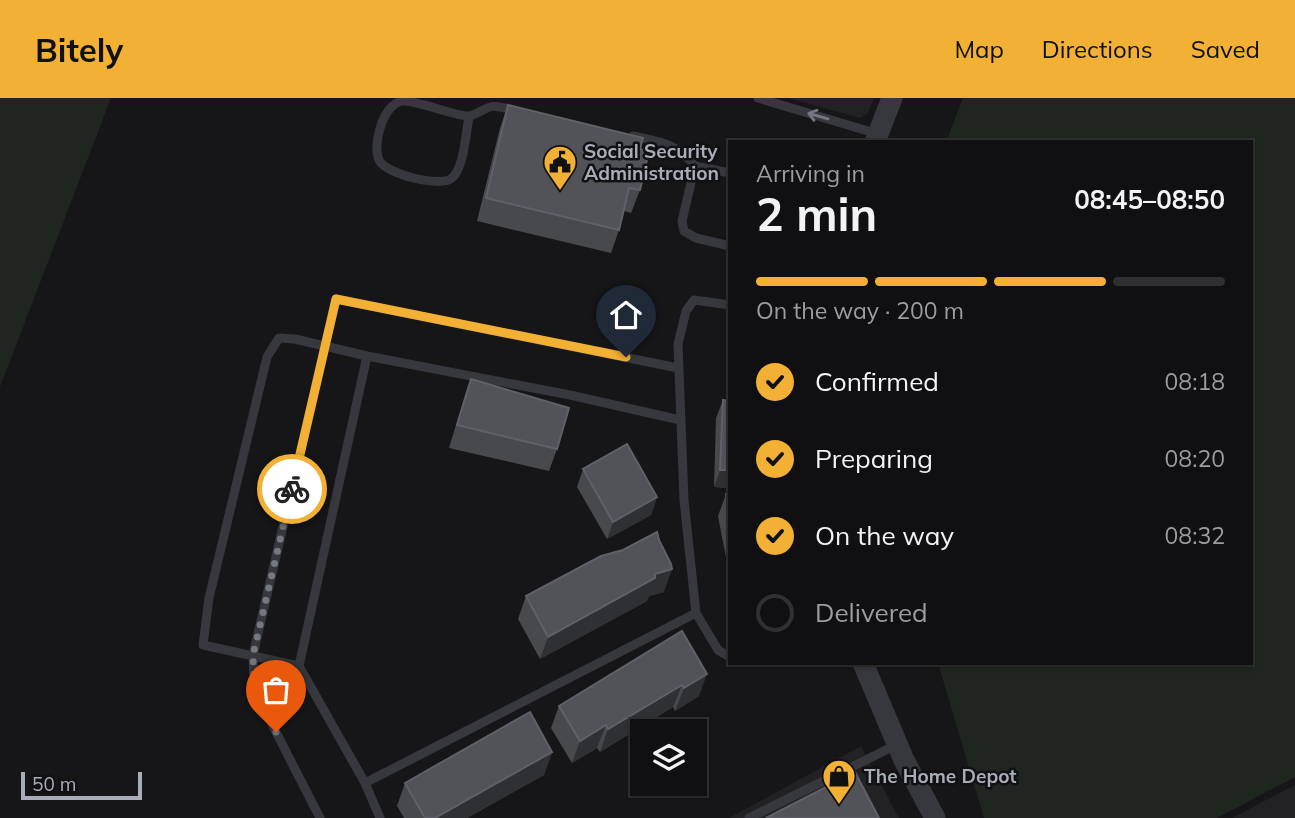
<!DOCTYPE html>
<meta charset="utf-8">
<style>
body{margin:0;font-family:Mulish,sans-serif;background:#19191b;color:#f1f3f6;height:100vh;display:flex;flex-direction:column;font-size:26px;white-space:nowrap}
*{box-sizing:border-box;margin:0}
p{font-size:23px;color:#9c9d9f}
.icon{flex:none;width:38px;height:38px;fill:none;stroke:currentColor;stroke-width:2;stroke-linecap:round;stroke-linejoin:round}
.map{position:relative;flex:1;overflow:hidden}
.details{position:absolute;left:728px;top:42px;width:525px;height:525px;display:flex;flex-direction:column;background:#101012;border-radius:0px;box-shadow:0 2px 5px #0004,0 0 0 2px #303032}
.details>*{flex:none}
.controls{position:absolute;left:630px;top:621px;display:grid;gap:14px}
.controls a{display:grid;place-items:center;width:77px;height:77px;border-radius:0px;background:#101012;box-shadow:0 2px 5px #0004,0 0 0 2px #303032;font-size:35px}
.scale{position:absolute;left:21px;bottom:18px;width:121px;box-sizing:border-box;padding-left:7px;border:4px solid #a8adb8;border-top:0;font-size:19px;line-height:24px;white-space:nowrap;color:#a8adb8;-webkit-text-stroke:5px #111113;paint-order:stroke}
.pin{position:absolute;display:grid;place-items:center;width:60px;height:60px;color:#fff;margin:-72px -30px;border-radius:50% 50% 50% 0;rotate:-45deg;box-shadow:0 0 7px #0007}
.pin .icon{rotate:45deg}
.courier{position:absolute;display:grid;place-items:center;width:70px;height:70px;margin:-35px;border:5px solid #f2b134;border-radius:50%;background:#fff;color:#222;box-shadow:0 2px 9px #0007}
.headline em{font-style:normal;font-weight:700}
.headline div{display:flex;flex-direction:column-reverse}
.headline{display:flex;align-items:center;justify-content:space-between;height:119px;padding:0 28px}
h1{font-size:46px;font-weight:700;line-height:52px}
.bar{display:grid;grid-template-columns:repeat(4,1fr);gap:10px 7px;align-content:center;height:84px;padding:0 28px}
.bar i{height:9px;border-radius:5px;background:#303032}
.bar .selected{background:#f2b134}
.bar p{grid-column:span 4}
ol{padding:0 28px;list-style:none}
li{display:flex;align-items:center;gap:21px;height:77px}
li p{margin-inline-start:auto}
li .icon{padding:7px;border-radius:50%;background:#f2b134;color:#111;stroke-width:4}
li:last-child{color:#9c9d9f}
li i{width:38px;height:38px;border:4px solid #303032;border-radius:50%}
header{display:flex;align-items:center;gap:42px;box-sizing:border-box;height:98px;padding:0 35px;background:#f2b134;color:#111}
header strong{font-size:33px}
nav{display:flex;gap:38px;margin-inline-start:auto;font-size:24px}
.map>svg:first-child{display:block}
.built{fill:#222225}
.green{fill:#1e261f}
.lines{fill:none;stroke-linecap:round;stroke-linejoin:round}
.service{stroke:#37383d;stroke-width:9}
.tertiary{stroke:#37383d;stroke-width:21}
.wall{fill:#47494d}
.shaded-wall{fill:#2f3033}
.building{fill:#525359;stroke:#5f6168;stroke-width:2}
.oneway{stroke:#757881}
.done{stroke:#757880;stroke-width:7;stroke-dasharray:0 12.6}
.route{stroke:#f2b134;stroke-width:9}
.labels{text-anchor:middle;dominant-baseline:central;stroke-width:5;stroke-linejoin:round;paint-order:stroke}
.poi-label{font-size:19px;font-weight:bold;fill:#a8adb8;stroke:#111113;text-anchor:start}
</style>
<header>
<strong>Bitely</strong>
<nav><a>Map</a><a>Directions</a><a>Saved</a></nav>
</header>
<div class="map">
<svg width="1295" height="720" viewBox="0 0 1295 720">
<rect width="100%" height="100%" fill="#161618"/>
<path class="built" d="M788 0H874L868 15 860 20Z
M861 648 899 720H729Z
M1295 687V720H1232Z"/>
<path class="green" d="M0 0H111L0 289Z
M963 0H1295V679L1217 720H984L938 565H1251V44H946Z"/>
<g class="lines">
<path class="service" d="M758 0 878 36
M469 19C466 34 464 70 452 80 441 90 385 76 379 62 372 47 383 5 403 3 415 2 450 16 466 18 474 19 482 11 490 9 498 7 509 11 516 13
M633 38C661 44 676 45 695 68
M730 75 695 68 682 123 684 133 696 140 730 148
M730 207 694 202 686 213 678 246 684 402 696 515 718 552 730 559
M299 568 203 547 209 500 267 259 279 240 295 241 367 258
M365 685 299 568 367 258 570 297 680 322
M320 720 254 591 253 557 336 201 678 270
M380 720 365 685 696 515
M749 720 898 646"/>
<path class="tertiary" d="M875 44 892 0
M863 565 904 662 935 720"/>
</g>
<path class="wall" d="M508 7 640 51V92L631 115 624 113 619 132 611 155 477 123 500 30Z
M471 281 557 351 549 373 449 350 463 304Z
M723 302H730V390L714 389 716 320Z
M583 371 657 399 651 417 607 441 577 389Z
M730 395V480L718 418 726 396Z
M664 494 649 498 647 503 540 561 518 521 526 498Z
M682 533 699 598 675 613 673 609 600 654 597 650 572 665 551 630 559 608Z
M552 654 544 677 467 720H404L397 708 405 685Z"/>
<path class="shaded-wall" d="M720 372H730V390L714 389Z
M657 399 651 417 607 441 613 424Z
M672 471 664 494 649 498 647 503 540 561 548 539 655 476Z
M707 576 699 598 675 613 684 590Z
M682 587 673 609 600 654 608 631Z
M606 627 597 650 572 665 580 643Z
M552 654 544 677 467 720H435Z"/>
<path class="building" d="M508 7 643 40 640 51 649 53 640 92 629 90 619 132 486 100Z
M471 281 569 310 557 351 457 327Z
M723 302 730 303V372H720Z
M627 346 657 399 613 424 583 371Z
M730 395V415L726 396Z
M657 434 659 442 671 466 672 471 655 476V480L548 539 526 498 601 458 623 452Z
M682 533 707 576 684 590 682 587 608 631 606 627 580 643 559 608Z
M530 614 552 654 435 720H425L405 685Z
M855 674 879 720H766Z"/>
<defs><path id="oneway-shaft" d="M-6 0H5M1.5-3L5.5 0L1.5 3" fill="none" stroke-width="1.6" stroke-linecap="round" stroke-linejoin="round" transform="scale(1.75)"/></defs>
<use class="oneway" href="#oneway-shaft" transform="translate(818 18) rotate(-164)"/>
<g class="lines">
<path class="done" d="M276 634 254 591 253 557 292 391"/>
<path class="route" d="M292 391 336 201 626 259"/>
</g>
<defs>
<symbol id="civic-pin" viewBox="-11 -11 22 30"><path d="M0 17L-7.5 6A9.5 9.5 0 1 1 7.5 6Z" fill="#f2b134" stroke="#111113"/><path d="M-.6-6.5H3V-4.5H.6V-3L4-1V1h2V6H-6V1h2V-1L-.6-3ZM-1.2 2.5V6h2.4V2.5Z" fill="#111"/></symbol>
<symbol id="shop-pin" viewBox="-11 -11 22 30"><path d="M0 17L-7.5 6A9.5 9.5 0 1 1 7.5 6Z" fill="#f2b134" stroke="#111113"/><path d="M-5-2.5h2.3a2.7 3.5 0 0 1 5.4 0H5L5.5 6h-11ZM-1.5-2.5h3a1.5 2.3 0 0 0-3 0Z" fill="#111"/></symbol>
</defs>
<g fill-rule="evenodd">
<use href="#civic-pin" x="541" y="45" width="38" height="52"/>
<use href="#shop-pin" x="820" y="659" width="38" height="52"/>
</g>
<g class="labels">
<g class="poi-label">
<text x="584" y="53">Social Security<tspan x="584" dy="22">Administration</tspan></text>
<text x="864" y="678">The Home Depot</text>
</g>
</g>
</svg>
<div class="controls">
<a><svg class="icon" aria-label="layers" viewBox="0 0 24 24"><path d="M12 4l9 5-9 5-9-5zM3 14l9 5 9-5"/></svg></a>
</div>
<div class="scale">50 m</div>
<div class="pin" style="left:276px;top:634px;background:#ea580c"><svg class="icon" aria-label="bag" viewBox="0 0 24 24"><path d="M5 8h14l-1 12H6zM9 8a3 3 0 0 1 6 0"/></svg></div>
<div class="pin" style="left:626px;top:259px;background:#1f2937"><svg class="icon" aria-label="home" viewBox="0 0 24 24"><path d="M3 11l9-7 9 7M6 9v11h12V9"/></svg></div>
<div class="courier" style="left:292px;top:391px"><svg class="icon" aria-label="bike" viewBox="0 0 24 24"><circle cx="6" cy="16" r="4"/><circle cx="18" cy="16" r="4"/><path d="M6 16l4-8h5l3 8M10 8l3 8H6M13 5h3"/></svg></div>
<section class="details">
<div class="headline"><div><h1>2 min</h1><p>Arriving in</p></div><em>08:45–08:50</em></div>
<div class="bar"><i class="selected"></i><i class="selected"></i><i class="selected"></i><i></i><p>On the way · 200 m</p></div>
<ol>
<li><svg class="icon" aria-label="check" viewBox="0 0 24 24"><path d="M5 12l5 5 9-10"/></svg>Confirmed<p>08:18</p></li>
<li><svg class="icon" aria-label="check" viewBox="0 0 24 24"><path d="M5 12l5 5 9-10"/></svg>Preparing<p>08:20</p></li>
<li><svg class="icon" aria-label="check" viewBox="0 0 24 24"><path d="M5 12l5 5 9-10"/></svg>On the way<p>08:32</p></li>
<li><i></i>Delivered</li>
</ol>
</section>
</div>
